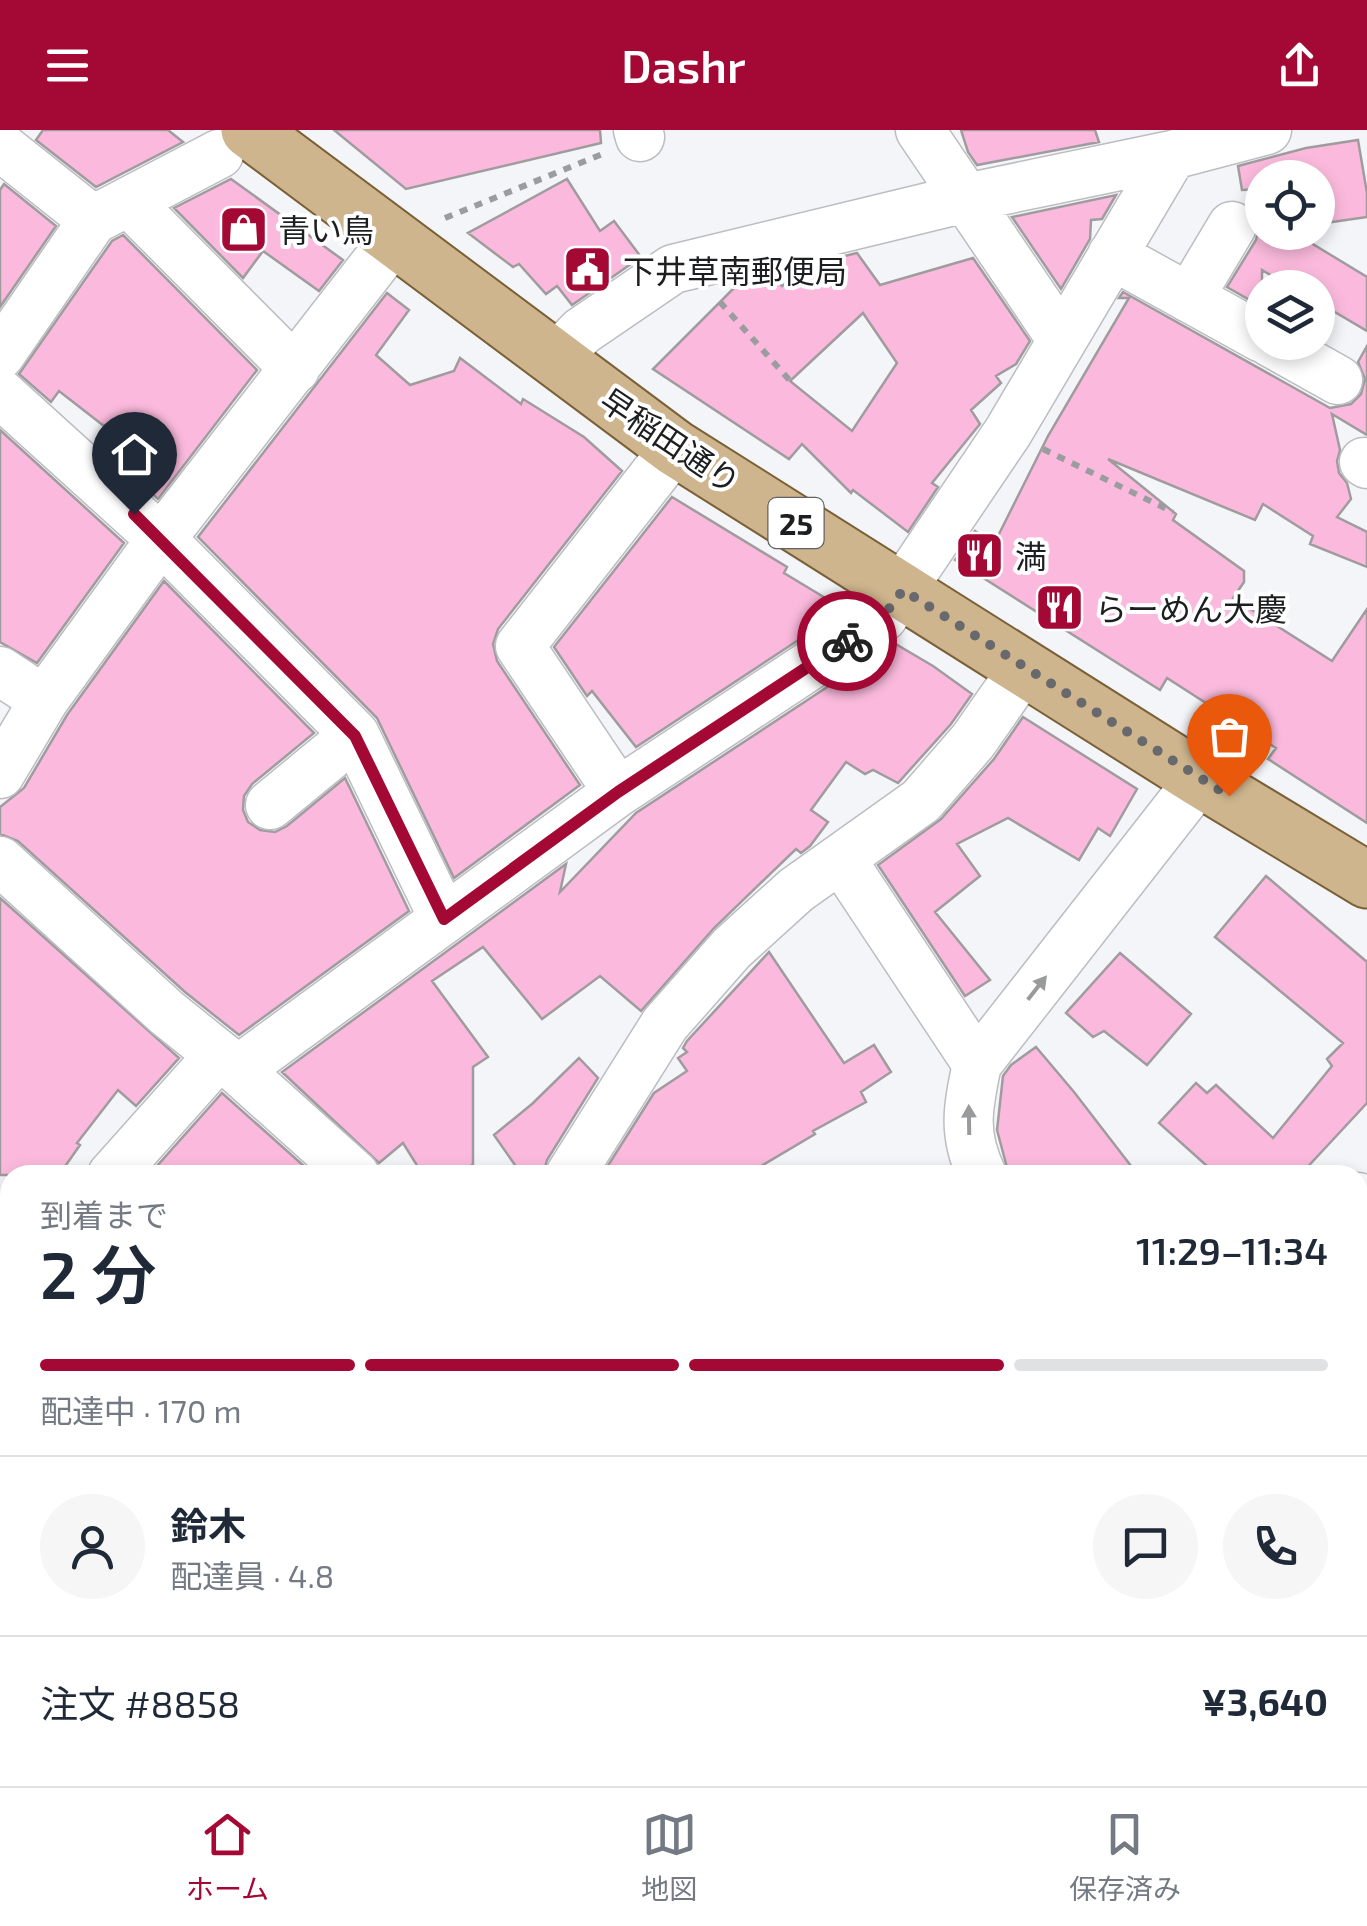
<!DOCTYPE html>
<html lang="ja">
<meta charset="utf-8">
<style>
body{margin:0;font-family:"Exo 2","Noto Sans JP",sans-serif;background:#f6f6f7;color:#1f2937;height:100vh;display:flex;flex-direction:column;font-size:38px;white-space:nowrap}
*{box-sizing:border-box;margin:0}
p{font-size:32px;color:#747a83}
.icon{flex:none;width:55px;height:55px;fill:none;stroke:currentColor;stroke-width:2;stroke-linecap:round;stroke-linejoin:round}
.map{position:relative;flex:1;overflow:hidden}
.details{position:absolute;left:0px;top:1035px;width:1368px;height:622px;display:flex;flex-direction:column;background:#fff;border-radius:30px 30px 0 0;box-shadow:0 5px 15px #0003}
.details>*{flex:none}
.tools{position:absolute;left:1245px;top:30px;display:grid;gap:20px}
.tools a{display:grid;place-items:center;width:90px;height:90px;border-radius:50%;background:#fff;box-shadow:0 5px 15px #0003;font-size:50px}
.pin{position:absolute;display:grid;place-items:center;width:85px;height:85px;color:#fff;margin:-102px -42px;border-radius:50% 50% 50% 0;rotate:-45deg;box-shadow:0 0 10px #0007}
.pin .icon{rotate:45deg}
.courier{position:absolute;display:grid;place-items:center;width:100px;height:100px;margin:-50px;border:8px solid #a40834;border-radius:50%;background:#fff;color:#222;box-shadow:0 2px 12px #0007}
.summary em{font-style:normal;font-weight:600}
.summary div{display:flex;flex-direction:column-reverse}
.summary{display:flex;align-items:center;justify-content:space-between;height:170px;padding:0 40px}
h1{font-size:65px;font-weight:600;line-height:75px}
.bar{display:grid;grid-template-columns:repeat(4,1fr);gap:15px 10px;align-content:center;height:120px;padding:0 40px}
.bar i{height:12px;border-radius:8px;background:#e0e1e3}
.bar .selected{background:#a40834}
.bar p{grid-column:span 4}
.line{display:flex;align-items:center;gap:25px;padding:0 40px;border-top:2px solid #e0e1e3}
.line div{flex:1}
.round{display:grid;place-items:center;flex:none;width:105px;height:105px;border-radius:52px;background:#f6f6f7}
header{display:flex;justify-content:space-between;align-items:center;height:130px;padding:0 40px;background:#a40834;color:#fff;font-size:45px;font-weight:600}
.tab-bar{display:flex;justify-content:space-around;align-items:center;height:140px;border-top:2px solid #e0e1e3;background:#fff;font-size:28px;color:#747a83}
.tab-bar a{display:grid;justify-items:center;gap:5px}
.tab-bar .selected{color:#a40834}
.map>svg:first-child{display:block}
.building{fill:#fbbadd;stroke:#a09c9e;stroke-width:2.5;fill-rule:evenodd}
.lines{fill:none;stroke-linecap:round;stroke-linejoin:round}
.minor-casing{stroke:#bcbdc2;stroke-width:51}
.major-casing{stroke:#7b6036;stroke-width:59}
.path{stroke:#9b9c9f;stroke-width:6;stroke-dasharray:8 8;stroke-linecap:butt}
.minor{stroke:#fff;stroke-width:48}
.major{stroke:#ceb58e;stroke-width:55}
.oneway{fill:#999a9b}
.done{stroke:#68696c;stroke-width:10;stroke-dasharray:0 18}
.route{stroke:#a40834;stroke-width:12}
.labels{text-anchor:middle;dominant-baseline:central;stroke-width:8;stroke-linejoin:round;paint-order:stroke}
.shield{fill:#fff;stroke:#616263;stroke-width:2.5}
.shield-label{font-size:30px;font-weight:bold;fill:#1d1e20}
.poi-label{font-size:32px;fill:#1d1e20;stroke:#fff;text-anchor:start}
.street-label{font-size:32px;fill:#1d1e20;stroke:#fff}
</style>
<header><svg class="icon" aria-label="menu" viewBox="0 0 24 24"><path d="M4 6h16M4 12h16M4 18h16"/></svg>Dashr<svg class="icon" aria-label="share" viewBox="0 0 24 24"><path d="M12 15V3M7 8l5-5 5 5M5 13v7h14v-7"/></svg></header>
<div class="map">
<svg width="1367" height="1656" viewBox="0 0 1367 1656">
<rect width="100%" height="100%" fill="#f3f5f9"/>
<path class="building" d="M43 0H168L183 12 96 57 36 10Z
M334 0H600L601 13 406 59Z
M961 0H1095L1099 12 977 35 968 22Z
M1358 10 1367 63V87L1318 94V48H1262V59L1242 60 1238 36 1306 18Z
M231 49 343 130 319 161 263 121 243 148 174 78Z
M567 49 600 101 614 91 641 127 572 175 557 156 546 164 519 134 513 137 468 103Z
M4 54 56 96 0 177V60Z
M1116 65 1102 89 1091 90 1090 109 1061 159 1012 87Z
M1262 84V102H1293L1367 147V201L1318 172V158H1292L1262 140V177L1227 157 1256 110Z
M123 105 257 240 158 369 105 321 118 307 59 261 51 272 19 244 112 111Z
M857 123 880 155 973 128 1030 211 1016 234 996 246 1001 253 971 280 980 294 932 353 938 357 908 402 853 360 851 363 802 314 789 329 653 239 742 150 771 144 782 156 812 134ZM863 183 897 233 852 301 790 251Z
M1123 162 1330 278 1351 274 1361 264 1365 249 1358 232 1367 216V305L1332 284 1340 320 1337 331 1339 343 1347 353 1351 369 1337 387 1367 402V437L1310 414 1313 406 1263 374 1255 390 1108 329 1176 384 1173 390 1244 441V452L1233 468 1332 531 1367 479V693L1268 629 1276 618 1167 548 1160 560 955 430 975 401 994 414 1048 306 1129 168H1119Z
M387 163 409 180 376 225 410 255 454 241 460 228 521 274 523 269 584 307 622 341 498 499 493 514 497 531 580 655 454 748 377 588 198 407Z
M0 300 124 413 37 533 0 512Z
M672 367 787 437 784 443 842 478 841 482 636 617 592 561 587 566 554 517Z
M164 451 314 603 252 654 244 666 243 680 248 692 260 700 275 702 287 696 345 648 409 781 239 905 185 862 18 711 0 704V677L24 658 67 585Z
M894 513 933 536 972 564 951 594 898 653 873 640 865 644 846 632 811 680 828 692 810 716 801 723 796 719 714 798 641 881 600 846 542 889 483 817 432 851 488 927 473 937V1034L462 1045H423L403 1013 379 1033 282 942 566 734 560 762 636 683Z
M1023 587 1137 659 1110 706 1098 698 1079 730 1008 688 957 714 980 746 935 782 990 850 965 866 878 735 941 689 994 629Z
M1266 746 1367 832V973L1300 1045H1217L1159 993 1196 953 1207 963 1216 955 1273 1008 1332 936 1327 929 1343 913 1215 807Z
M0 768 179 928 136 976 118 960 77 1013 80 1015 59 1045H0Z
M769 822 844 933 874 915 891 942 861 962 866 972 813 1001 815 1004 746 1045H602L654 963 687 941 678 928 687 922 683 918 687 911Z
M1120 823 1191 884 1147 935 1104 901 1093 907 1066 883Z
M1036 917 1074 962 1138 1045H1009L997 1000 1003 946 1011 935Z
M579 928 598 948 547 1030 543 1045H522L494 1005 532 974Z
M222 963 314 1045H149Z"/>
<g class="lines">
<defs>
<path id="minor" d="M638 0 640 7
M920 0 1062 210
M0 16 93 90 219 24
M130 73 295 239
M1112 125 1262 208
M1189 168 1232 96
M1270 212 1338 250
M0 225 93 90
M554 229 582 201 673 139 966 68 1172 25 1267 0
M0 263 161 409 355 605 444 789
M1364 332 1367 334
M0 541 44 570
M0 644 44 570 161 409 395 108
M618 662 520 516 675 318
M270 675 355 605
M841 729 977 934
M0 731 167 883 238 940 618 662 883 487 1008 302 1172 25
M238 940 355 1045
M112 1045 219 925
M570 1045 665 894 732 818 796 760 921 671 973 611 1024 538
M982 1045C962 1004 968 977 977 934L1200 649
M1358 1067 1367 1072
M0 1165 10 1155
M1358 1291 1367 1270
M1358 1621 1367 1600
M685 1648 687 1656
M897 1648 902 1656
M1294 1648 1299 1656
M89 1656 92 1648
M472 1656 493 1648"/>
<path id="major" d="M249 0 675 318 1200 649 1367 750"/>
</defs>
<use href="#minor" class="minor-casing"/>
<use href="#major" class="major-casing"/>
<path class="path" d="M445 88 605 23
M720 172 792 253
M1043 319 1173 382"/>
<use href="#minor" class="minor"/>
<use href="#major" class="major"/>
</g>
<defs><path id="oneway-solid" d="M-6-.8H1V-3.2L6.5 0L1 3.2V.8H-6Z" transform="scale(2.5)"/></defs>
<g class="oneway">
<use href="#oneway-solid" transform="translate(1037 858) rotate(-52)"/>
<use href="#oneway-solid" transform="translate(969 990) rotate(-91)"/>
</g>
<g class="lines">
<path class="done" d="M847 511 882 488 903 460 1229 666"/>
<path class="route" d="M134 384 355 606 444 789 618 662 847 511"/>
</g>
<defs>
<symbol id="shop-square" viewBox="-11 -11 22 22"><rect x="-9" y="-9" width="18" height="18" rx="4" fill="#a40834" stroke="#fff"/><path d="M-5-2.5h2.3a2.7 3.5 0 0 1 5.4 0H5L5.5 6h-11ZM-1.5-2.5h3a1.5 2.3 0 0 0-3 0Z" fill="#fff"/></symbol>
<symbol id="civic-square" viewBox="-11 -11 22 22"><rect x="-9" y="-9" width="18" height="18" rx="4" fill="#a40834" stroke="#fff"/><path d="M-.6-6.5H3V-4.5H.6V-3L4-1V1h2V6H-6V1h2V-1L-.6-3ZM-1.2 2.5V6h2.4V2.5Z" fill="#fff"/></symbol>
<symbol id="restaurant-square" viewBox="-11 -11 22 22"><rect x="-9" y="-9" width="18" height="18" rx="4" fill="#a40834" stroke="#fff"/><path d="M-5-6h1v4h1v-4h1v4h1v-4h1v5L-1.5 .5V6h-2V.5L-5-1ZM5-6V6H3V1.5H1.5Q1.5-4 5-6Z" fill="#fff"/></symbol>
</defs>
<g fill-rule="evenodd">
<use href="#shop-square" x="216" y="72" width="55" height="55"/>
<use href="#civic-square" x="560" y="112" width="55" height="55"/>
<use href="#restaurant-square" x="952" y="398" width="55" height="55"/>
<use href="#restaurant-square" x="1032" y="450" width="55" height="55"/>
</g>
<g class="labels">
<rect class="shield" x="768.5" y="368" width="55" height="50" rx="8"/>
<g class="shield-label">
<text x="796" y="393">25</text>
</g>
<g class="poi-label">
<text x="278" y="99">青い鳥</text>
<text x="623" y="140">下井草南郵便局</text>
<text x="1015" y="425">満</text>
<text x="1095" y="478">らーめん大慶</text>
</g>
<g class="street-label">
<text transform="translate(671 310) rotate(34)">早稲田通り</text>
</g>
</g>
</svg>
<div class="tools">
<a><svg class="icon" aria-label="locate" viewBox="0 0 24 24"><circle cx="12" cy="12" r="6"/><path d="M12 2v4M12 18v4M2 12h4M18 12h4"/></svg></a>
<a><svg class="icon" aria-label="layers" viewBox="0 0 24 24"><path d="M12 4l9 5-9 5-9-5zM3 14l9 5 9-5"/></svg></a>
</div>
<div class="pin" style="left:1229px;top:666px;background:#ea580c"><svg class="icon" aria-label="bag" viewBox="0 0 24 24"><path d="M5 8h14l-1 12H6zM9 8a3 3 0 0 1 6 0"/></svg></div>
<div class="pin" style="left:134px;top:384px;background:#1f2937"><svg class="icon" aria-label="home" viewBox="0 0 24 24"><path d="M3 11l9-7 9 7M6 9v11h12V9"/></svg></div>
<div class="courier" style="left:847px;top:511px"><svg class="icon" aria-label="bike" viewBox="0 0 24 24"><circle cx="6" cy="16" r="4"/><circle cx="18" cy="16" r="4"/><path d="M6 16l4-8h5l3 8M10 8l3 8H6M13 5h3"/></svg></div>
<section class="details">
<div class="summary"><div><h1>2 分</h1><p>到着まで</p></div><em>11:29–11:34</em></div>
<div class="bar"><i class="selected"></i><i class="selected"></i><i class="selected"></i><i></i><p>配達中 · 170 m</p></div>
<div class="line" style="height:180px"><a class="round"><svg class="icon" aria-label="person" viewBox="0 0 24 24"><circle cx="12" cy="8" r="4"/><path d="M4 21q1-7 8-7t8 7"/></svg></a><div><b>鈴木</b><p>配達員 · 4.8</p></div><a class="round"><svg class="icon" aria-label="chat" viewBox="0 0 24 24"><path d="M4 5h16v11H9l-5 4z"/></svg></a><a class="round"><svg class="icon" aria-label="phone" viewBox="0 0 24 24"><path d="M5 4h4l2 5-3 2q2 4 5 5l2-3 5 2v4C11 20 4 13 5 4z"/></svg></a></div>
<div class="line" style="height:130px"><div>注文 #8858</div><b>¥3,640</b></div>
</section>
</div>
<nav class="tab-bar">
<a class="selected"><svg class="icon" aria-label="home" viewBox="0 0 24 24"><path d="M3 11l9-7 9 7M6 9v11h12V9"/></svg>ホーム</a>
<a><svg class="icon" aria-label="map" viewBox="0 0 24 24"><path d="M3 6l6-2 6 2 6-2v14l-6 2-6-2-6 2zM9 4v14M15 6v14"/></svg>地図</a>
<a><svg class="icon" aria-label="saved" viewBox="0 0 24 24"><path d="M7 4h10v16l-5-4-5 4z"/></svg>保存済み</a>
</nav>
